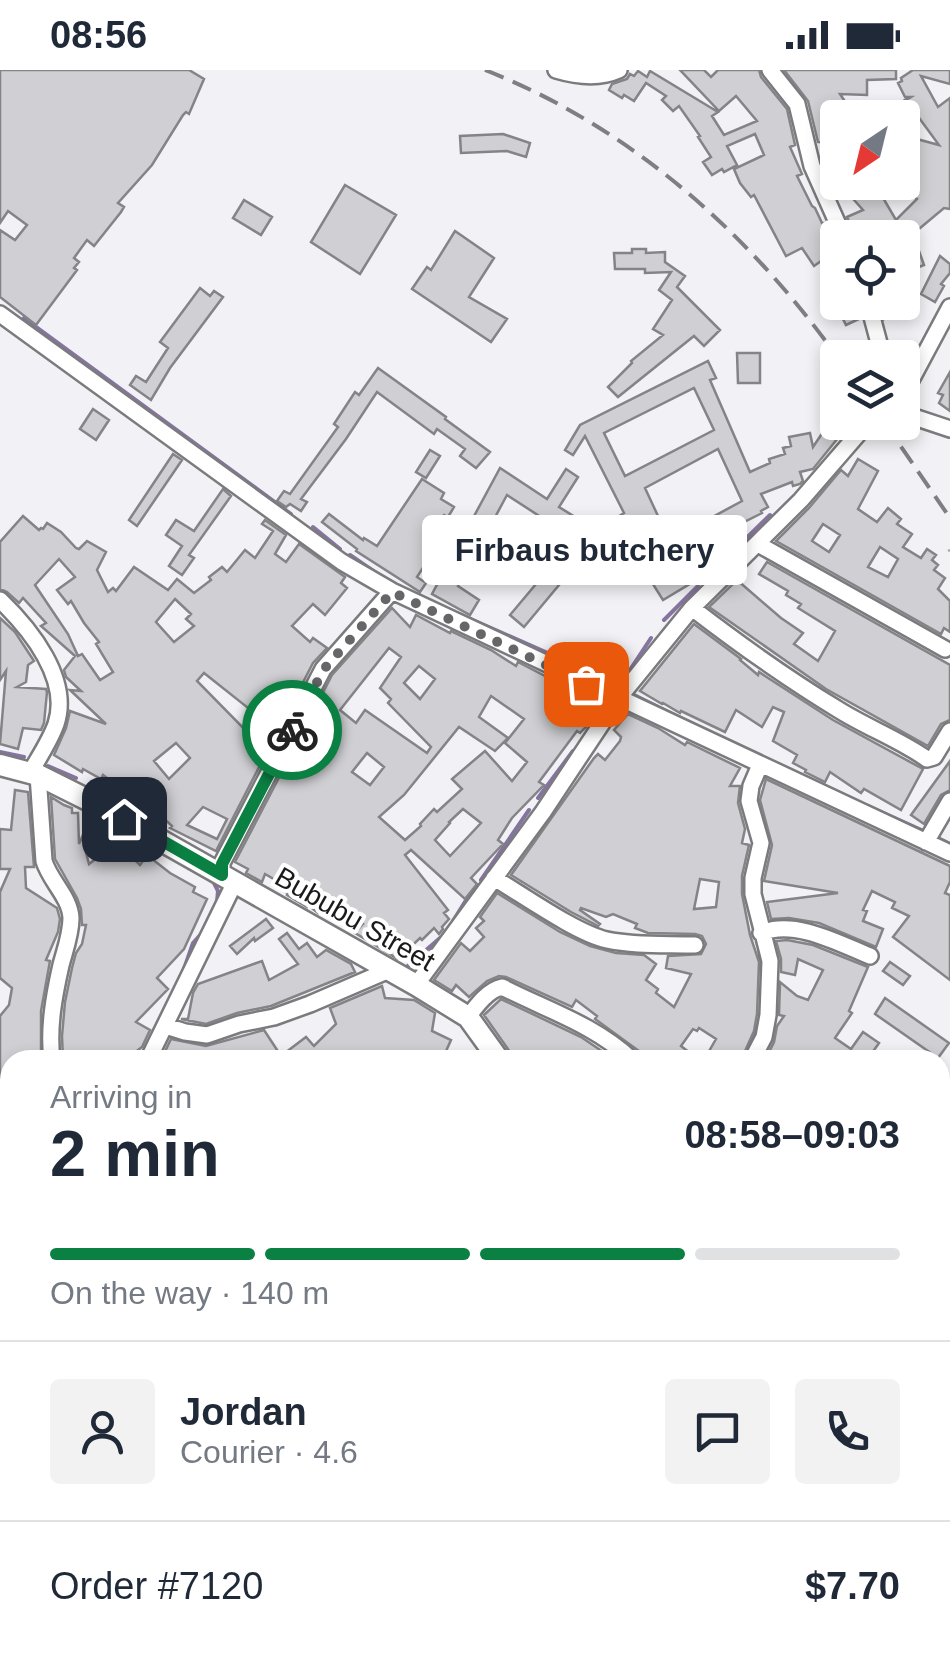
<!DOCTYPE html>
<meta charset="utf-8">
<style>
body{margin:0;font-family:Helvetica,sans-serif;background:#f2f2f3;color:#1f2937;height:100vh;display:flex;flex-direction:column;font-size:38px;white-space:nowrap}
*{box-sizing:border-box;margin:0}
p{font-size:32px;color:#747a83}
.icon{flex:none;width:55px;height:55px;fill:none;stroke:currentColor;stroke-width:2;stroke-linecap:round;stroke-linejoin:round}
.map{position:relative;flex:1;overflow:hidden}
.panel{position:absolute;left:0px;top:980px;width:950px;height:620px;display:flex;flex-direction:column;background:#fff;border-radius:30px 30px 0 0;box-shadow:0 5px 15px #0003}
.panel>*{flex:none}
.needle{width:65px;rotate:215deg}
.tools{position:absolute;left:820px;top:30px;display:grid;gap:20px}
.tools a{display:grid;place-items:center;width:100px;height:100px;border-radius:10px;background:#fff;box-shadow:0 5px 15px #0003;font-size:50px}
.pin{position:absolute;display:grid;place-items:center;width:85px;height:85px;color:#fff;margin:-42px;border-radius:20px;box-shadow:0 5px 15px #0006}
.courier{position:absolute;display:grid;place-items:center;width:100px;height:100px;margin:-50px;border:8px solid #0b8043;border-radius:50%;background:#fff;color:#222;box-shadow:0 2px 12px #0007}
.bubble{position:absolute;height:70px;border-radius:10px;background:#fff;box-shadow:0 5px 15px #0003;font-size:32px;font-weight:600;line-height:70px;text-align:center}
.head em{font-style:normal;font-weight:600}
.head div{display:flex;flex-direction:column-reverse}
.head{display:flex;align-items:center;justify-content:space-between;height:170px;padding:0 50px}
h1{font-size:65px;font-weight:600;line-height:75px}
.bar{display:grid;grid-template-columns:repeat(4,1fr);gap:15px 10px;align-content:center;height:120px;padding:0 50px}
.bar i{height:12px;border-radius:8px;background:#e0e1e3}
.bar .selected{background:#0b8043}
.bar p{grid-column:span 4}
.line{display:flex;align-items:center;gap:25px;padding:0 50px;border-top:2px solid #e0e1e3}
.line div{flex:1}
.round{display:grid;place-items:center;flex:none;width:105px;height:105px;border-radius:10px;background:#f2f2f3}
.status{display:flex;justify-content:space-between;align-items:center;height:70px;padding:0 50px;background:#fff;direction:ltr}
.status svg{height:28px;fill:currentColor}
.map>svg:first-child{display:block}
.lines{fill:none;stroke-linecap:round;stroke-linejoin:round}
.stream{stroke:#84749f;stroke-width:4}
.building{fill:#d0cfd3;stroke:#848387;stroke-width:2.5;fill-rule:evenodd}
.minor-casing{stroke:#7b7a7d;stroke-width:20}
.tertiary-casing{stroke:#7b7a7d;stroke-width:25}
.path{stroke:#a6a6a9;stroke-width:2.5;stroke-dasharray:10 5;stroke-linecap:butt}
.minor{stroke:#fff;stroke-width:15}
.tertiary{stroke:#fff;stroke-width:20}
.rail{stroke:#7f7e81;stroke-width:4;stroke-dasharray:20 10;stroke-linecap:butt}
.done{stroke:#666567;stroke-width:10;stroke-dasharray:0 18}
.route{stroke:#0b8043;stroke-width:12}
.labels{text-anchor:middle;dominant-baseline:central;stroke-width:8;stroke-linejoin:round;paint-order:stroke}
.street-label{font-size:28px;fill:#1a1a1b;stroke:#fff}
</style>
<div class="status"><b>08:56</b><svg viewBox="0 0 49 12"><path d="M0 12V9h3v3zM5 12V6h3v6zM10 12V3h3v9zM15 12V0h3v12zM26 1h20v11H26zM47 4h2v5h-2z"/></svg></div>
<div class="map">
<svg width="950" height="1600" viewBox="0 0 950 1600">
<rect width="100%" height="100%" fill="#f2f1f5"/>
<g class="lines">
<path class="stream" d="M24 248 291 444
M313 457 340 479
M350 485 385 509
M715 499 770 445
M457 543 620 615 651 568
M664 550 698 516
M634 625 711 663
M0 682 24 687
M48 696 76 708
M92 718 130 741
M538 728 573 681
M868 736 928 763
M936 767 950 774
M212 809 218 821 217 832
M481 810 529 740
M453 851 473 819
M759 877 762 908
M184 899 193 873 202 863
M402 901 440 868
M175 952 184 933
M743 990 760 951
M0 1278 10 1256
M940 1479 948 1474"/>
</g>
<path class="building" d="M0 0H189L204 9 189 44 186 42 183 45 152 95 118 133 124 137 121 142 94 176 87 170 74 188 79 192 74 198 77 200 36 255 0 227V160L15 170 27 155 8 141 0 153Z
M680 0H704L711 7 718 0H759L761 7 787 39 795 75 790 77 802 104 797 106 812 136 815 138 822 153H825L838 177V193L828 198 824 189 814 196 802 178 786 186 754 125 751 127 740 113 734 99 764 85 755 64 727 76 737 95 724 102 722 99 712 105 703 92 711 87 698 67 700 66 679 36 673 41 662 30 666 26 646 13 634 31 624 25 622 28 609 20 612 14 627 9 630 4 634 6 638 1 647 7 650 1 718 42 712 46 724 65 757 51 736 26 719 41Z
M784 0H896V9L867 10V25L840 24 856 48H838V67L831 74 818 72 808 31Z
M913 0H950V14L921 6 938 37 950 28V139L944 138 913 164 924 195 909 201 902 183V168H882L876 157 855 166 847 147 863 140 847 122 850 119 845 112H874L881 120 879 121 896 150 917 129 902 114V65L939 75 906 30 911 27H905L898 13 902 11 901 8Z
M905 30 896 48H872Z
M503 64 530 73 526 87 507 81 461 83 460 66Z
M345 115 396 145 360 204 311 172Z
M244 130 272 147 261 165 233 148Z
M455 161 494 188 469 227 507 249 491 272 412 219 427 197 431 200Z
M632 179H646V183L665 182V192L685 206 677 217 720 260 704 276 694 266 618 327 608 317 632 293 631 291 663 265 653 259 672 230 659 220 671 202 645 203V199H615L614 183H632Z
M940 186 950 194V203L941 214 944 216 935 232 921 224Z
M200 218 210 226 214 221 223 227 170 298 151 330 130 315 136 306 146 312 168 278 160 272Z
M841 232H857L861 248 846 255 839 241 843 238Z
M880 232H912L884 249Z
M737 283H760V313H738Z
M708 291 716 308 710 310 750 402 770 393 769 389 785 384 783 378 791 376 789 367 810 363 813 377 829 353 842 363 813 399 800 402 803 411 800 414 793 416 792 412 761 424 768 437 761 441 762 443 677 486 693 512 663 530 646 503 642 505 613 450 624 443 585 366 573 385 565 380 580 355ZM694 318 714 360 625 406 604 363ZM718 379 742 431 648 482 635 457 658 446 645 418Z
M378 298 446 347 445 349 490 382 476 398 460 386 465 379 437 359 434 364 377 322 346 369 301 429 307 432 301 441 290 434 286 437 277 431 284 421 290 424 338 357 334 354 355 322 359 325Z
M950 302V341L939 333 943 325 938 323Z
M93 339 109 350 96 370 80 359Z
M430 380 440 386 426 408 416 402Z
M173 384 182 390 137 456 129 450Z
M858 389 878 401 858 439 877 452 888 438 901 449 897 454 912 464 903 477 921 488 927 479 936 485 932 490 938 495 934 500 945 508 938 519 950 531V562L944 558 941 564 776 471 809 438 841 400 848 406ZM823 454 840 465 829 482 812 471ZM880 477 898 489 888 507 868 497Z
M500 398 547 429 566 399 578 407 559 437 583 452 573 468 507 425 458 516 479 530 470 545 432 524Z
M422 409 444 423 441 429 454 437 448 447 444 445 428 469 434 473 426 485 430 487 417 507 426 513 420 522 356 481 357 479 322 452 329 444 363 470 364 468 377 476Z
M223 419 231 426 189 485 194 488 182 505 169 496 182 476 166 465 176 450 194 461Z
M23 446 39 460 41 458 43 459 47 453 61 462 76 478 79 479 87 471 106 482 97 500 108 522 113 518 116 521 134 497 168 520 177 509 194 523 211 510 209 507 222 497 227 502 245 480 255 488 273 461 262 454 265 450 286 465 275 484 286 492 299 474 345 507 341 513 347 518 325 545 313 534 292 556 310 572 313 568 327 578 313 593 281 655 271 668 273 670 216 781 170 758 172 756 156 741 152 745 121 716 120 718 103 705 101 709 83 699 82 702 54 685 66 658 70 641 106 654 70 620 81 621 66 607 64 600 75 586 41 556 46 553 23 528 19 533 7 522 0 519V472ZM59 489 75 507 57 520 68 534 71 531 84 553 99 572 96 574 113 602 100 610 82 584 78 586 68 564 35 515ZM175 529 191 544 186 549 194 556 174 572 156 552ZM204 603 267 653 253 668 197 611ZM176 673 190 688 169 709 154 691ZM203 737 227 749 217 769 187 755Z
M573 470 586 480 579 491 524 557 510 545Z
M767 492 950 595V650L941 654 928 676 826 619 709 537 737 510 781 548 803 563 794 574 818 591 835 561 798 538 801 534 786 525 788 521 759 504Z
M392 538 410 557 416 545 450 563 451 561 491 580 516 596 518 592 568 618 569 617 602 632 586 657 580 663 577 661 539 712 544 715 512 748 498 770 503 774 471 808 477 814 465 829 411 780 405 785 448 840 444 843 449 849 442 857 443 859 439 864 434 858 422 870 420 868 398 889 355 863 363 854 337 832 334 835 328 830 318 843 308 835 307 837 287 825 288 823 281 820 284 815 265 804 262 812 246 803 248 799 235 792 297 673 311 652 309 650 332 605ZM389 578 401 587 380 618 391 629 388 633 431 677 427 683 365 640 356 653 340 640ZM419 596 435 609 420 629 404 613ZM491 626 524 649 505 673 527 692 512 711 485 681 452 709 462 719 437 742 434 739 420 754 421 756 405 770 379 747 404 725 459 657 495 681 508 668 479 647ZM367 683 384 697 370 715 352 702ZM463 739 481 753 450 786 435 770 450 753 449 752Z
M0 548 15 562 34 591 28 595 26 612 17 617 46 619 47 622 44 653 41 660 23 658 18 679 0 674 6 601 0 610Z
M694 554 741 589 740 590 758 605 759 602 833 650 923 699 901 740 864 719 861 723 830 702 825 712 805 702 806 700 793 693 797 685 773 671 784 642 773 637 762 657 736 640 725 662 681 641 680 643 663 633 662 634 640 621Z
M628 644 658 658 685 675 687 672 740 698 730 716H740L738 733 745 759 742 773 749 775 742 806V824L750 865 759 892 757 944 754 961 741 990H704L716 969 699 958 697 961 693 959 681 976 699 990H643L639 981 595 949 597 946 576 930 572 937 506 907 499 906 487 911 469 927 456 915 452 921 434 910 461 873 470 881 484 867 476 858 484 851 480 847 497 823 560 862 590 876 616 883 644 885 656 894 646 910 658 919 656 923 674 937 691 904 666 898 668 886 701 884 706 874 702 866 695 864 648 863 635 858 637 854 613 844 606 847 581 838 580 840 600 854 598 856 571 842 511 805 594 688 598 684 605 690 620 671 621 667 614 660ZM700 809 719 812 716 837 694 839Z
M950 691V720L941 725 924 754 911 745Z
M766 709 950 796V812L945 823 950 825V910L893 867 909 846 892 838 895 832 872 821 863 840 867 841 863 851 883 859 876 877 819 853 789 848 771 849 767 832 838 823 764 811 772 775 760 730Z
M15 720 28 722 34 797H25L26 818 57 838 60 849 58 862 46 890 50 891 41 941V990H10V1047L0 1038V946L9 935 12 918 0 908V822L10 799H0V759L11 760Z
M51 727 64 735 72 738V743H78L79 774 82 767 89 794 116 773 87 758 93 748 128 767 130 773 124 778 121 776 140 795 147 785 170 803 195 817 193 822 207 829 184 879 157 908 168 919 136 952 150 960 142 977 125 990H63L62 966 65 932 72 898 76 883 82 874 86 855H82L81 839 77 828 55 789Z
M266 849 273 858 255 871 254 868 237 884 230 876Z
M287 863 299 879 307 873 317 887 326 880 351 894 355 902 271 936 237 943 206 954 181 949H188L193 923 198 914 262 891 269 910 298 894 279 869Z
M787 870 813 875 868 897 849 941 852 943 835 968 851 979 863 962 879 973 867 990H765L774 972 777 956 784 946 779 945 780 912 797 926 808 930 823 900 798 889 795 905 781 902V889L776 871Z
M890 892 910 906 903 915 883 901Z
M382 916 385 928 414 930 435 943 432 961 451 970 442 990H229L226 984 217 990H161L171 969 206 976 264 960 281 986 306 967 314 976 336 954 330 938Z
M885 928 949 973 938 988 875 944Z
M501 929 581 967 615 990H513L510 982 484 945Z
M10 1062V1168L0 1163V1104L4 1098 0 1094V1072Z
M950 1073V1109L940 1114V1088Z
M950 1136V1182L940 1180V1141Z
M0 1186 10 1192V1243L0 1262Z
M940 1202 950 1204V1229L940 1249Z
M940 1252 950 1260V1279L940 1276Z
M940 1300 950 1302V1314L944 1339 940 1338Z
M10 1313V1354L0 1348V1327Z
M950 1336V1356L945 1359 950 1369 948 1474 940 1459V1342Z
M0 1381 10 1387V1565L4 1573 10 1578V1590H209L205 1593 203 1600H197L196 1593 184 1600H0Z
M950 1498V1520L940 1528V1502Z
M940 1546 950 1554V1580L940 1572Z
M256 1590H276L278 1600H250L254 1597Z
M299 1590H355L360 1600H302Z
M386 1590H465L468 1594 474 1590H538L520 1600H390Z
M600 1590H724L709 1600H644L639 1594 631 1600H588Z
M816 1590H905L915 1600H822Z"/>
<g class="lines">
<defs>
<path id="minor" d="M556 0C576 6 599 9 619 0
M770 0 797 34 812 96 844 168
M868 232 883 288
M0 244 342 492 392 521 950 783
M902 327 950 237
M902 343 950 359
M758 474 945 579
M0 530C30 559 71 609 56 654 50 671 39 687 30 703
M692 538C740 575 788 609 839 640 868 658 900 670 927 689L934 687 950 661
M38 705 44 791C50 811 70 827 71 848 71 864 65 880 61 895 54 926 48 958 52 990
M926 772 950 731
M222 805V793L323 599 392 521
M494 808C523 825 576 863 607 870 635 876 666 874 695 875
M761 863C795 849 838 873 870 886
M416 915 543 742 618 629 692 538 801 430 859 363 874 352
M468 947C477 935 488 920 502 917 547 940 595 955 632 990
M166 956 185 962 207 965 239 954 274 947 310 934 389 900
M148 990 235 812
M752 990 764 967 768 945 770 891 753 824V808L761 773 749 731 751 716 760 695
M940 1130 950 1120
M940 1191 950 1193
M940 1287 950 1291
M0 1304 10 1282
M0 1368 10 1374
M940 1491 950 1485
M288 1590 290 1600
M214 1600 245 1590
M560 1600 579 1590
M731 1600 754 1590"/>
<path id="tertiary" d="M0 695 38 705 100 736 416 915 468 947 499 990
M801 1590 805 1600"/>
</defs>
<use href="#minor" class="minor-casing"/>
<use href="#tertiary" class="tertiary-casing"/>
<path class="path" d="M948 480 950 481"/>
<use href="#minor" class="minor"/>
<use href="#tertiary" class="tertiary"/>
<path class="rail" d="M485 0C630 57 748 162 838 288
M884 352 950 448"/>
</g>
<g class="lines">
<path class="done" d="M292 660 324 599 392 522 586 614"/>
<path class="route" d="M124 749 222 805V794L292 660"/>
</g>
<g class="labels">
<g class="street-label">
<text transform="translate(355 849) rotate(30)">Bububu Street</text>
</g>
</g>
</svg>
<div class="tools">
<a><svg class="needle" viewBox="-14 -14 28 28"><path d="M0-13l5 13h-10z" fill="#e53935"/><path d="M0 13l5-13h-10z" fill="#747a83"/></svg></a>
<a><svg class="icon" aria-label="locate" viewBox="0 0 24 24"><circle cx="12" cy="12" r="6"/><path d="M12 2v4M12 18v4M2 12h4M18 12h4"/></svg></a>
<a><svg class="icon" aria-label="layers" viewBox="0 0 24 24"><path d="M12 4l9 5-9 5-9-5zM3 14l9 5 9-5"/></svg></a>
</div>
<div class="pin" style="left:586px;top:614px;background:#ea580c"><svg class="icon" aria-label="bag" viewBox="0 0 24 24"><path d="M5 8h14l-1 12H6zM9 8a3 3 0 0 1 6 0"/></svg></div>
<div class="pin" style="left:124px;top:749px;background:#1f2937"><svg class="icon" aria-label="home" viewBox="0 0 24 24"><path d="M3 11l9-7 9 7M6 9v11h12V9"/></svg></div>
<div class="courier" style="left:292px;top:660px"><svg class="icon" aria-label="bike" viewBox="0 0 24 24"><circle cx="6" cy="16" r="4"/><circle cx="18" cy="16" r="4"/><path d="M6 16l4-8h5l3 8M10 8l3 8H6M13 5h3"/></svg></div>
<div class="bubble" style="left:422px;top:445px;width:325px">Firbaus butchery</div>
<section class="panel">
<div class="head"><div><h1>2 min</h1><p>Arriving in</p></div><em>08:58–09:03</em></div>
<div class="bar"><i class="selected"></i><i class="selected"></i><i class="selected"></i><i></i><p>On the way · 140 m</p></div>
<div class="line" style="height:180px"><a class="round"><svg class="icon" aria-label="person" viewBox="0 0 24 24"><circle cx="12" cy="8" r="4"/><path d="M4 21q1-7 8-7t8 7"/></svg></a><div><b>Jordan</b><p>Courier · 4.6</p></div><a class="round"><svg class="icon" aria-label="chat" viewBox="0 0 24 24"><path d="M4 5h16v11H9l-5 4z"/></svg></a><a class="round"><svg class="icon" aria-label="phone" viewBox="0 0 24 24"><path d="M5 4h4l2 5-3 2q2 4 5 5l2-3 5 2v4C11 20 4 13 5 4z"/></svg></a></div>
<div class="line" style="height:130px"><div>Order #7120</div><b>$7.70</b></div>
</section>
</div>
